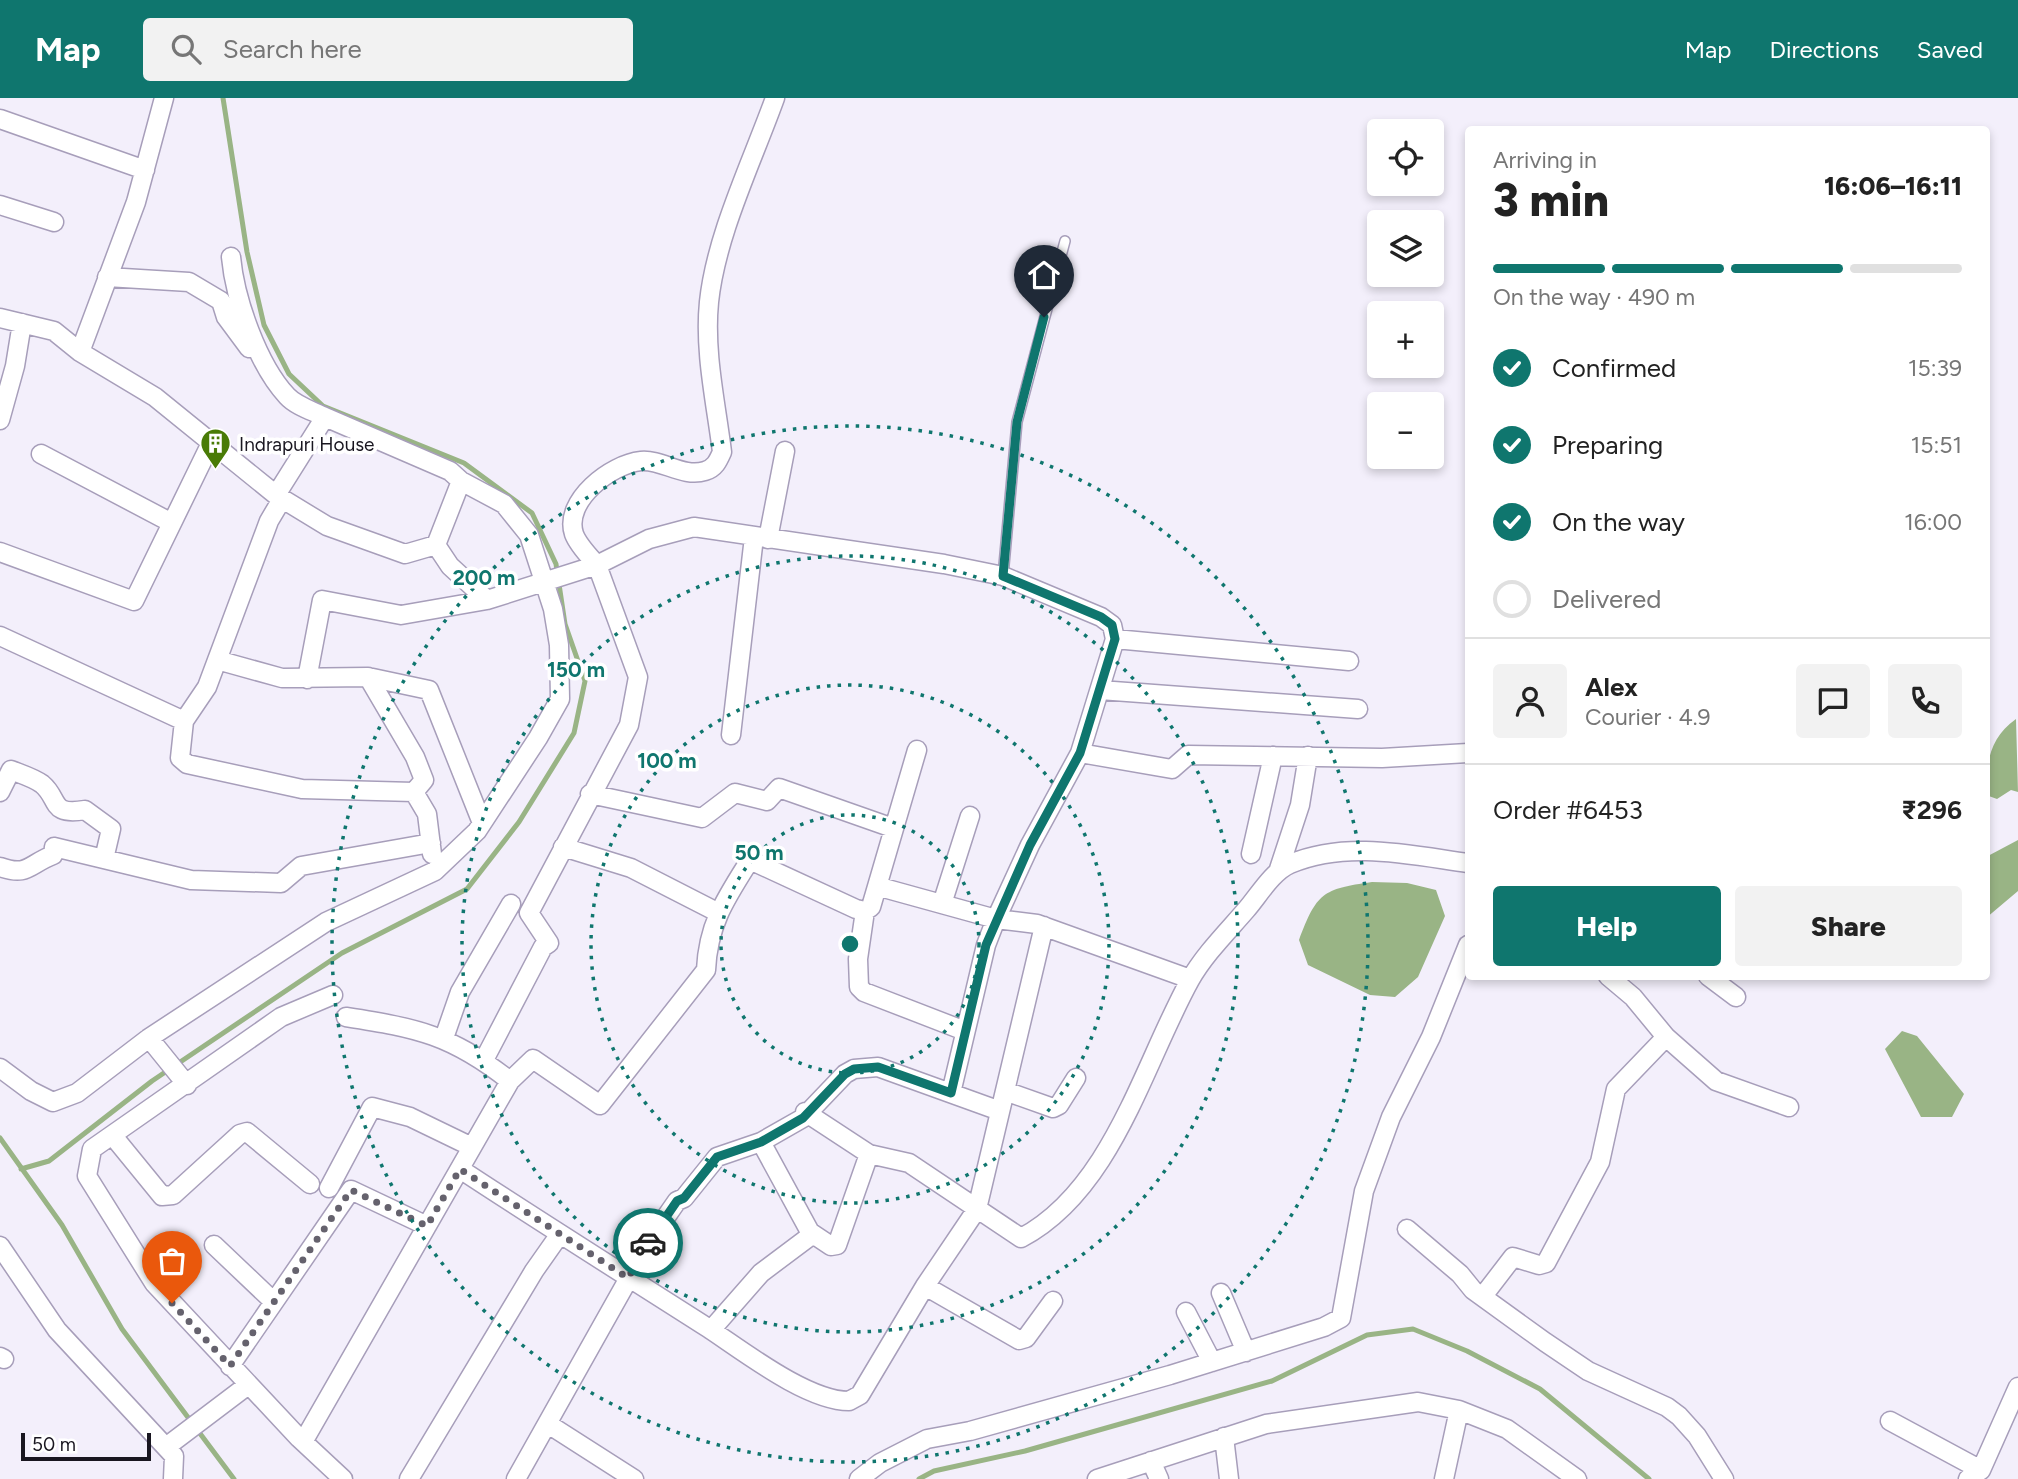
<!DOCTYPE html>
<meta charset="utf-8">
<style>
body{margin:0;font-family:Figtree,sans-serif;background:#f2f2f2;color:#222;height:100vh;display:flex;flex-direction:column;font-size:26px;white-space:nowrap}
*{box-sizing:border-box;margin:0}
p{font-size:23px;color:#767676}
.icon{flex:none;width:38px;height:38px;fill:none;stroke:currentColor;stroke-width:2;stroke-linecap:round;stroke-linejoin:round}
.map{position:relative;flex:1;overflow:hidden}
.panel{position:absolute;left:1465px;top:28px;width:525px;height:854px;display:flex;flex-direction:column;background:#fff;border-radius:7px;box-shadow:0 4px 10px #0003}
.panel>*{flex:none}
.tools{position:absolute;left:1367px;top:21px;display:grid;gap:14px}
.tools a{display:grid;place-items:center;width:77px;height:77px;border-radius:7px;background:#fff;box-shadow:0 4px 10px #0003;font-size:35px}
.scale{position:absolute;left:21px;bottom:18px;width:130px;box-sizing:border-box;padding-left:7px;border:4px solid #191620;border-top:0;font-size:19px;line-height:24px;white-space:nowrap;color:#191620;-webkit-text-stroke:5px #fff;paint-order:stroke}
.pin{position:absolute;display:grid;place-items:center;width:60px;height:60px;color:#fff;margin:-72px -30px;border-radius:50% 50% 50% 0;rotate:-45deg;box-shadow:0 0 7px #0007}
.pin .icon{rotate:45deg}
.courier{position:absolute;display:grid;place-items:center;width:70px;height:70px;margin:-35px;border:5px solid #0f766e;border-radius:50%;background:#fff;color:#222;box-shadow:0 2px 9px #0007}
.head em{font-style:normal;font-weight:800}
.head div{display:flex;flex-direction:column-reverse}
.head{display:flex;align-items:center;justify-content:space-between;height:119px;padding:0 28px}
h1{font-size:46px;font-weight:800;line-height:52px}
.bar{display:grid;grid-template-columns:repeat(4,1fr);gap:10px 7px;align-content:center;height:84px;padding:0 28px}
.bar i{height:9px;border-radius:5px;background:#e0e0e0}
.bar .on{background:#0f766e}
.bar p{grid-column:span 4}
.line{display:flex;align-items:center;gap:18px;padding:0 28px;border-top:2px solid #e0e0e0}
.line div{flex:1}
.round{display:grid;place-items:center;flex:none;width:74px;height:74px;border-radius:7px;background:#f2f2f2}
ol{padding:0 28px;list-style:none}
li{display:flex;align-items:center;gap:21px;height:77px}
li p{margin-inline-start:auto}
li .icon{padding:7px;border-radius:50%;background:#0f766e;color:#fff;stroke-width:4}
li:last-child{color:#767676}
li i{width:38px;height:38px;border:4px solid #e0e0e0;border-radius:50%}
.primary-button{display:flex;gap:14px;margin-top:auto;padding:14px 28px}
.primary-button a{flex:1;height:80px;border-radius:7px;background:#0f766e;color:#fff;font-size:28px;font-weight:800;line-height:80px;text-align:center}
.primary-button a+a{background:#f2f2f2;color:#222}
header{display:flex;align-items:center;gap:42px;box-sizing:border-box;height:98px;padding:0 35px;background:#0f766e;color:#fff}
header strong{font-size:33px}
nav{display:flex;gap:38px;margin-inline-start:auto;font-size:24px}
.search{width:490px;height:63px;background:#f2f2f2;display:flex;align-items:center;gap:18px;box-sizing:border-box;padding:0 24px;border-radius:7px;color:#767676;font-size:26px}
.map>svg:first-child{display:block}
.water{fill:#99b485}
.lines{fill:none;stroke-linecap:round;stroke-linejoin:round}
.stream{stroke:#99b485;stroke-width:5}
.service-casing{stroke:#a79eba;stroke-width:12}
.minor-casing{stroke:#a79eba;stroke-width:21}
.service{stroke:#fff;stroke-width:9}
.minor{stroke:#fff;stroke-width:18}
.done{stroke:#65626d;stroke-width:7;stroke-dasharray:0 12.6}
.route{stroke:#0f766e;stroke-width:9}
.ring{fill:none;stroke:#0f766e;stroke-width:3.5;stroke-dasharray:3.5 7}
.labels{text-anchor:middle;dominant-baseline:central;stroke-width:7;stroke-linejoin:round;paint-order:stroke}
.poi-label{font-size:19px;fill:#191620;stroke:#fff;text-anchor:start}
.centre{fill:#0f766e;stroke:#fff;stroke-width:3.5}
.ring-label{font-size:21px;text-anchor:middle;font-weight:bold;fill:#0f766e;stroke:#fff;stroke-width:7;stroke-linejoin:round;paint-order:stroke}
</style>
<header>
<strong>Map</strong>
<div class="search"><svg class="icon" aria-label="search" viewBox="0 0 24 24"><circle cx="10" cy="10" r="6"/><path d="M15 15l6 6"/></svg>Search here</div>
<nav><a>Map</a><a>Directions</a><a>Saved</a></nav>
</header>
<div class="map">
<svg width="2018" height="1381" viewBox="0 0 2018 1381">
<rect width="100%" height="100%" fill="#f3effb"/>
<path class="water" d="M2016 621 2018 694 2011 692 1997 701 1986 697C1986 666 1989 640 2016 621Z
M2018 742V793L1986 820V759Z
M1372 784 1407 785 1436 792 1445 818 1418 879 1395 899 1370 897 1308 867 1299 842C1317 795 1322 791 1372 784Z
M1902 933 1917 938 1964 996 1952 1019H1921L1885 951Z"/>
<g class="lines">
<path class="stream" d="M0 1040 62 1127 122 1231 234 1381
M21 1071 49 1063 152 983 342 855 467 791 519 724 574 635 585 583 565 526 556 466 532 415 464 365 323 308 289 276 264 227 247 154 223 0
M919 1381 934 1373 1025 1353 1272 1283 1367 1237 1413 1231 1467 1253 1540 1291 1649 1381"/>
<defs>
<path id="service" d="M1003 478 1017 324 1065 143"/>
<path id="minor" d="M0 21 145 72
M0 107 54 124
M231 159C235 202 258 267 287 298 296 308 313 313 325 319L276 397
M107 179 189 184 221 203 226 219 249 250
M0 220 54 233 80 254 155 299 276 397 327 428 405 456 436 447 450 468 487 502
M80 254 136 104 164 0
M0 322 15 268 22 225
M41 356 170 424
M282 401 269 423 207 589 184 623 180 660 187 666 302 691 414 694
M768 441 785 353
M436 447 461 383
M0 454 134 503 211 345
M0 538 184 623
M1115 541 1349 563
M217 562 282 580 368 579 415 659 424 682 414 694 427 716 432 756
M368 579 429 592 482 725
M307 581 322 502 401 517 487 502 597 467C589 458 578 447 574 436 563 403 611 366 641 363 662 361 683 380 705 373 715 370 718 363 722 354 716 305 704 254 709 204 716 137 752 64 775 0
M1100 592 1358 611
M731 637 754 439
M1080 655 1172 671 1188 657 1382 660 1468 655
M0 694 11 672C21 676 34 680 42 686 60 701 49 718 85 712L111 731 104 761
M590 696 702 720 735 695 767 703 779 690 893 730
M563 749 631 770 717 814
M1251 756 1273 658
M0 769C28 779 29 766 53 757L54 749 191 782 281 785 301 768 431 745
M1278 774 1300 707 1308 658
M880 789 996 821 986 847 951 995
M942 806 970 718
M865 813 858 861 859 889 864 894 965 933
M1608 878 1633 899 1666 939 1716 983 1789 1009
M1708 878 1736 899
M333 897 281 919 92 1051 87 1078 154 1185 299 1340 343 1381
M149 940 187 987
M444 940 460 894 511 806
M484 962 543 849 549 845 529 815 629 627 638 579 597 467 649 441 694 429 944 466 1003 478 1101 519 1112 527 1115 541 1080 655 1030 747 996 821 1037 826 1190 881
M0 970 31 993 53 1004 77 995 149 940 326 824 435 773 477 733 538 640 560 601 559 547 553 511 529 437 504 406 461 383 450 373 325 319
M510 983 533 961 600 1007 706 872C708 826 726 800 750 762L856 811 865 813 871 809 917 652
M1005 993 1053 1010 1059 1007 1076 980
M805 1014 869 1056 909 1065 1021 1140C1112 1092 1143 967 1190 882 1204 857 1227 834 1246 812 1259 797 1272 774 1290 766 1347 742 1410 757 1468 765
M113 1038 162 1098 173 1097 240 1036 247 1034 310 1086
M460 1071C542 1125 625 1177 708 1230 743 1253 807 1303 849 1303L860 1297 925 1188 977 1111 1044 828
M329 1090 372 1009 410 1019 472 1049
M1407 1131 1460 1176 1473 1192 1545 1244 1588 1273 1667 1309 1679 1318 1697 1338 1724 1381
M810 1134 831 1148 837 1147 869 1056
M214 1147 274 1204
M0 1148 57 1232 174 1358 173 1381
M925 1188 1019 1242 1026 1240 1053 1203
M1221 1195 1246 1254
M1483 1198 1513 1159 1539 1167 1546 1165 1600 1064 1616 991 1666 939
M1186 1214 1212 1264
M711 1232 761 1175 809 1139 810 1134 761 1044
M0 1259 4 1261
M230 1268 351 1092 427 1128
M1890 1323 1981 1372
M548 1326 634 1381
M1224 1339 1229 1381
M303 1344 510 983C452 937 417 930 346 919
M166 1349 248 1287
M1151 1363 1159 1381
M409 1381 534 1173 560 1136
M516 1381 652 1139 677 1103 684 1100 717 1059 761 1044 803 1020 845 976 854 971 878 969 1000 1013
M859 1381 880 1365 927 1341 970 1333 1170 1277 1324 1229 1341 1220 1364 1093 1391 1019 1431 939 1468 847
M1097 1381 1266 1326 1418 1304 1459 1312 1507 1331 1577 1381
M1444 1381 1459 1312
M1968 1381 1981 1372 2018 1289"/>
</defs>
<use href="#service" class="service-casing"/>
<use href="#minor" class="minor-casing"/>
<use href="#service" class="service"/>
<use href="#minor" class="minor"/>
</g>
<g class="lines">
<path class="done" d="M172 1205 230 1268 351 1092 427 1128 460 1071 628 1180 648 1145"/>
<path class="route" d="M648 1145 677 1103 684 1100 717 1059 761 1044 803 1020 845 976 854 971 878 969 951 995 986 847 1030 747 1080 655 1115 541 1112 527 1101 519 1003 478 1017 324 1044 219"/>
</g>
<g class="ring">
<circle cx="850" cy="846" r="129"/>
<circle cx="850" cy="846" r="259"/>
<circle cx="850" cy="846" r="388"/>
<circle cx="850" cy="846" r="518"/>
</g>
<defs>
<symbol id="building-pin" viewBox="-11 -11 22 30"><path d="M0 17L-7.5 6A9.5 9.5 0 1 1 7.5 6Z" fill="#497b06" stroke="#fff"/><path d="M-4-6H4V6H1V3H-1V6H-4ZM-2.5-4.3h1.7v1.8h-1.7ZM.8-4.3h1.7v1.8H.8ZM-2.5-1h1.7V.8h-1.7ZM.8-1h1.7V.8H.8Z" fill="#fff"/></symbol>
</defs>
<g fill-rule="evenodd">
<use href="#building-pin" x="198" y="328" width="35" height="47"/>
</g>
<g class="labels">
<g class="poi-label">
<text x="239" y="346">Indrapuri House</text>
</g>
</g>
<circle cx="850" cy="846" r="10" class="centre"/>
<g class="ring-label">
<text x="484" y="487">200 m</text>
<text x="576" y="579">150 m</text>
<text x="667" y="670">100 m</text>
<text x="759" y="762">50 m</text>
</g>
</svg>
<div class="tools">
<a><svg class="icon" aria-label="locate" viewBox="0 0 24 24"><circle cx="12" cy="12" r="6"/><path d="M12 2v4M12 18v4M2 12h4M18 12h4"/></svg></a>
<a><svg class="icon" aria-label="layers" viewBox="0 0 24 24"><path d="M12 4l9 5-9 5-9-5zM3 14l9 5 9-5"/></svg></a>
<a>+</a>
<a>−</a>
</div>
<div class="scale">50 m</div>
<div class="pin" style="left:172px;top:1205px;background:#ea580c"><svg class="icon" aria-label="bag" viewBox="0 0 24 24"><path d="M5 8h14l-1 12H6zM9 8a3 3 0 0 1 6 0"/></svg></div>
<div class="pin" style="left:1044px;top:219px;background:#1f2937"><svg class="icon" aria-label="home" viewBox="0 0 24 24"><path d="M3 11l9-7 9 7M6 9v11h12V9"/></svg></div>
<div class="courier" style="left:648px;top:1145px"><svg class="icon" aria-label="car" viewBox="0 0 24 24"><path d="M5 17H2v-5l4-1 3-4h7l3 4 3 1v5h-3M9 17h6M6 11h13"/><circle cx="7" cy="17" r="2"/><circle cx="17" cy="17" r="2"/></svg></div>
<section class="panel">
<div class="head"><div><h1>3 min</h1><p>Arriving in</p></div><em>16:06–16:11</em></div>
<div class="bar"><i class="on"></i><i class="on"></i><i class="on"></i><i></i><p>On the way · 490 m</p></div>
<ol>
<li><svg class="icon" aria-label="check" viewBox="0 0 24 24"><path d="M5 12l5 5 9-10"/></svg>Confirmed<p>15:39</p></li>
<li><svg class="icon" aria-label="check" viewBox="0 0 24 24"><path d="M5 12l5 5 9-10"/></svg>Preparing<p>15:51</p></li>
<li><svg class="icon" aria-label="check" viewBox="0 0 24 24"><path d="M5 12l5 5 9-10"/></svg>On the way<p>16:00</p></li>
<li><i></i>Delivered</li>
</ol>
<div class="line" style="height:126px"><a class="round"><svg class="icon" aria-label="person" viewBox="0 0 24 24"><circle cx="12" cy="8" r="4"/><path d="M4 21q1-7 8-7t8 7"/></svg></a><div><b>Alex</b><p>Courier · 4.9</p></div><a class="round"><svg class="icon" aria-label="chat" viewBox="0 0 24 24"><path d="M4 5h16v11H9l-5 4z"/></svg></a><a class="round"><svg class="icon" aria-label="phone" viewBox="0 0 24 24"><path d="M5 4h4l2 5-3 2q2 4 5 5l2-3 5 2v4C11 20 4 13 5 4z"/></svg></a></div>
<div class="line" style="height:91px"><div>Order #6453</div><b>₹296</b></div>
<div class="primary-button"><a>Help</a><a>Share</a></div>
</section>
</div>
